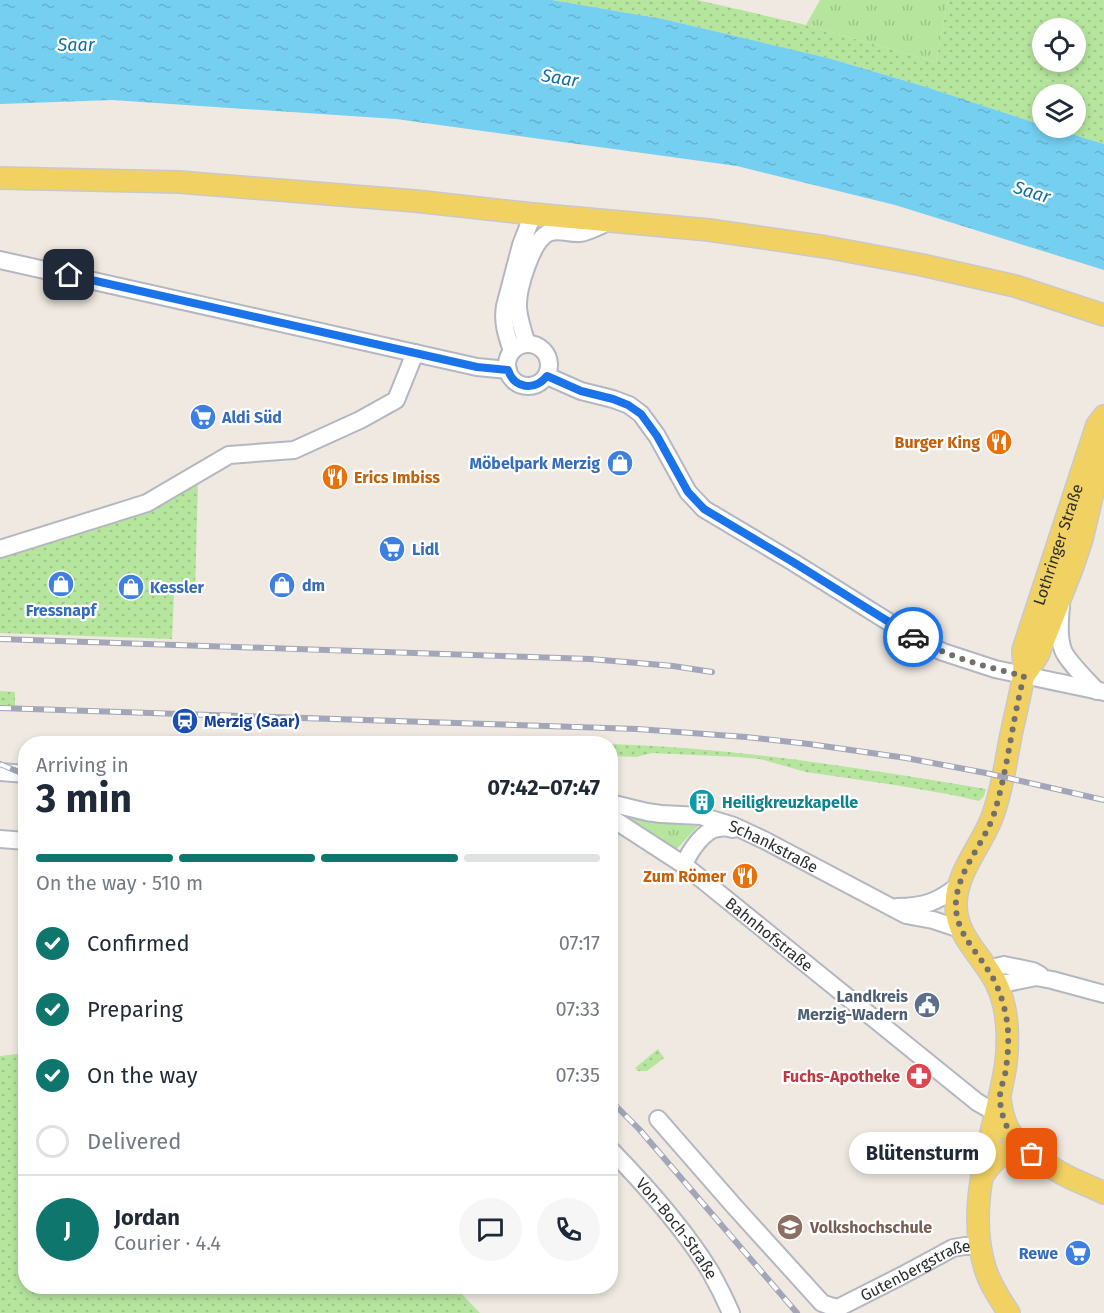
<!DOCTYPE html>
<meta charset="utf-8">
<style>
body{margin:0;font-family:"Fira Sans",sans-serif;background:#f6f6f7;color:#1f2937;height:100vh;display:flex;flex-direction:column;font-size:22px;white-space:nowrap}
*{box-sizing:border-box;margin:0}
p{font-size:20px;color:#747a83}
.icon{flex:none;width:33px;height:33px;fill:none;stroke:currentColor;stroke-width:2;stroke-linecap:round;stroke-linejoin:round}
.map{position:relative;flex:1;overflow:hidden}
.panel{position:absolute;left:18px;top:736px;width:600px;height:558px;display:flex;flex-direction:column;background:#fff;border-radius:24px;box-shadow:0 3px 9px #0003}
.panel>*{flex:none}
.controls{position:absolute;left:1032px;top:18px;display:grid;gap:12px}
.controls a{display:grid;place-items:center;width:54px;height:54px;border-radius:50%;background:#fff;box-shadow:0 3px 9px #0003;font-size:30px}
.pin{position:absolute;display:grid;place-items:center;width:51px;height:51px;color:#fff;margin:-26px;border-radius:12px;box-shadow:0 3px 9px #0006}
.courier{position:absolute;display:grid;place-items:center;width:60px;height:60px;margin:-30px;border:4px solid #1a73e8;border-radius:50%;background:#fff;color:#222;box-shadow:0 2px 8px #0007}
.bubble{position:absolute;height:42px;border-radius:21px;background:#fff;box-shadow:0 3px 9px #0003;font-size:20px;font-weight:700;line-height:42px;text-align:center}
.headline em{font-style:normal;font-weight:700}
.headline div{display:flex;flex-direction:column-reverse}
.headline{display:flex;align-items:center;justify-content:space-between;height:102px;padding:0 18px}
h1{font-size:39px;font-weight:700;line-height:45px}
.bar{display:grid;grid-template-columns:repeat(4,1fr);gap:9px 6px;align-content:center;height:72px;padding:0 18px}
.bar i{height:8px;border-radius:4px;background:#e0e1e3}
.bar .selected{background:#0f766e}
.bar p{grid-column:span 4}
.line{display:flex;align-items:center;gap:15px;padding:0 18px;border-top:2px solid #e0e1e3}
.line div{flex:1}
.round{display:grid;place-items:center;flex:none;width:63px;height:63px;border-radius:32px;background:#f6f6f7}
ol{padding:0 18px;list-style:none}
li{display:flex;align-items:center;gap:18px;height:66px}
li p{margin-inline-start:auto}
li .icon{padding:6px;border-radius:50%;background:#0f766e;color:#fff;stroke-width:4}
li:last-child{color:#747a83}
li i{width:33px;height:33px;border:3px solid #e0e1e3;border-radius:50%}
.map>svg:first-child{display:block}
.grass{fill:url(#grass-dots);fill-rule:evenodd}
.park{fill:url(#park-tufts)}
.water{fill:url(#water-ripples)}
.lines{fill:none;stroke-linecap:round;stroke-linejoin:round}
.minor-casing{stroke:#b4b7c1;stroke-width:20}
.major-casing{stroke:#c9c9c9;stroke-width:24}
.minor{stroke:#fff;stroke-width:16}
.major{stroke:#f2d163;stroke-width:21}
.rail-casing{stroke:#a3a6b8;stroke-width:6}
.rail{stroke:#fff;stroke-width:4;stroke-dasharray:11;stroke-linecap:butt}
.done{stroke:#726f6d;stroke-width:6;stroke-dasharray:0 10.8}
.route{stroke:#1a73e8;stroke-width:8}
.labels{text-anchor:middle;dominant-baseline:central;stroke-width:4.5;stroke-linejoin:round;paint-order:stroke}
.shop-label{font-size:16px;font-weight:bold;fill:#366cbe;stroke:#fff;text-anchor:start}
.food-label{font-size:16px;font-weight:bold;fill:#c56008;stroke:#fff;text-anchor:end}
.street-label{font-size:16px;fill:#2e2e2e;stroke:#fff}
.transit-label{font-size:16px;font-weight:bold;fill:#164399;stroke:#fff;text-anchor:start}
.culture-label{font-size:16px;font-weight:bold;fill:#0d838f;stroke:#fff;text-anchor:start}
.service-label{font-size:16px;font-weight:bold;fill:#4e5e75;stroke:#fff;text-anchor:end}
.health-label{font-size:16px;font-weight:bold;fill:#be3a42;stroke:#fff;text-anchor:end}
.education-label{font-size:16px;font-weight:bold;fill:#785e54;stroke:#fff;text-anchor:start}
.water-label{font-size:18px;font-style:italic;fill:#0d6fa3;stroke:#fff}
</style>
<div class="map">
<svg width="1104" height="1313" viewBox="0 0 1104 1313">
<defs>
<pattern id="grass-dots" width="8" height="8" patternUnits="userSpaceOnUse" patternTransform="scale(1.5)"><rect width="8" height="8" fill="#b6e59e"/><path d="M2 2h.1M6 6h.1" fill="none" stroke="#9dc588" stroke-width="1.8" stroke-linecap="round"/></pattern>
<pattern id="park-tufts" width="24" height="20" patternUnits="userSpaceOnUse" patternTransform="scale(1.5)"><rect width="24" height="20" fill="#b6e59e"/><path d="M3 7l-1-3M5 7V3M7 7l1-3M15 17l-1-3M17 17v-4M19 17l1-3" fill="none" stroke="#9dc588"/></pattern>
<pattern id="water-ripples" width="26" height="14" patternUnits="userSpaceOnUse" patternTransform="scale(1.5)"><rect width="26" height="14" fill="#75cff0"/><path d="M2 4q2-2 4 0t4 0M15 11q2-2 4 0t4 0" fill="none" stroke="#66b2ce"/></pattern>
</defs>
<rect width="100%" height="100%" fill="#efe9e1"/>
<path class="grass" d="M552 0H697L806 25 936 62 948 0H1104V144L1052 128H1076V94H1042V125L923 86 828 58 663 19ZM1042 28H1076V62H1042Z
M198 482 195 593H174L172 639 0 633V556L139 514 159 507Z
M0 691 15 692V706L0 705Z
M360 741 418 742V744H360Z
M611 744C737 748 861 768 986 789L984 796 979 801 953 795 895 785 806 772 760 759 738 757 652 753 636 757 611 756Z
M658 1049 664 1058 647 1071H638L635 1068Z
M25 1053 26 1287H455L480 1313H0V1056Z"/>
<path class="park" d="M820 0H948L936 62 806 25Z
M622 812 653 821 673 824 698 826 673 853 620 818Z"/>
<path class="water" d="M0 0H552L663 19 828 58 923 86 1042 125V128H1052L1104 144V270L895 205 737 166 396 119 112 100 0 104Z"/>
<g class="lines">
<defs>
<g id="minor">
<path d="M0 260 477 367 508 370"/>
<circle cx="528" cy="365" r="21"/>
<path d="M527 344C523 332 519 320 518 308 517 290 531 242 548 233 558 228 569 234 580 233 589 232 601 225 610 221"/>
<path d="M512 351C507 336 502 322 505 306L521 245 533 214"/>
<path d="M547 376 581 391 613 399 629 405 641 414 657 436 688 492 704 509 793 562 916 639 943 652 995 669 1104 692"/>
<path d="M0 549 147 503 229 455 294 450 360 420 396 400 415 353"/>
<path d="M1061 606C1060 620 1058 636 1063 650 1067 661 1088 681 1097 691"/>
<path d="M0 772 26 774"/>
<path id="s1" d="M610 803 647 812 661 814 701 816 734 826 766 841 906 915 933 920 960 929"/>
<path id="s2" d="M610 817 684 865 977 1102 996 1113"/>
<path d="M0 839 26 841"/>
<path d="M684 865C689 852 704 829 719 828 723 827 729 828 733 829"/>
<path d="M897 907C924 907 938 902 959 885"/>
<path d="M988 969 1004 965 1033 971 1040 975"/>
<path d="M997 985 1036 977 1052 980 1104 994"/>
<path id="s3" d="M658 1119 734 1206 822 1303 830 1306 838 1308 903 1275 953 1248 965 1246H980"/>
<path id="s4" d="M610 1149C647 1187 683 1227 710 1271 718 1285 725 1299 731 1313"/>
</g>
<g id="major">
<path d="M0 178 179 182 415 201 533 214 709 230 826 247 922 265 1015 286 1104 315"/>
<path d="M1024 676 1038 655 1073 566 1082 539 1104 445"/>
<path d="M1000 1100C1004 1129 1011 1136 1032 1154"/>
<path d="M984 1174C1014 1132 1027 1154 1061 1173 1075 1181 1090 1186 1104 1193"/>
<path id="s5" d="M1009 1313C1000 1299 990 1285 985 1268 964 1200 996 1130 1006 1063 1009 1036 1008 1007 996 983 982 955 955 936 956 903 957 872 980 847 991 820 1001 794 1005 767 1010 740 1014 719 1020 698 1023 678 1025 669 1023 659 1023 650L1097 425 1104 416"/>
</g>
</defs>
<use href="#minor" class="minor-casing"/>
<use href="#major" class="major-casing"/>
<use href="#minor" class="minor"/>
<use href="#major" class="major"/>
<defs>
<path id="rail" d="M0 639 590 659 673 666 712 672
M0 708 637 729 746 737 809 744 906 758 986 773 1104 800
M0 764 26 775
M610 1100 639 1129 797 1313"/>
</defs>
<use href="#rail" class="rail-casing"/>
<use href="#rail" class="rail"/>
</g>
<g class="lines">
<path class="done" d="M913 637C948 657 986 667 1024 676 1012 721 1008 769 994 814 984 844 959 868 956 901 954 930 974 948 988 970 997 983 1003 1000 1006 1016 1010 1035 1008 1056 1005 1075 1003 1082 1000 1090 1000 1097 1000 1111 1005 1125 1012 1136 1018 1143 1026 1149 1032 1154"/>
<path class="route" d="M69 275 477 367 508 370C514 388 534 392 547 376L581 391 613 399 628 405 641 414 657 436 688 492 704 509 793 562 913 637"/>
</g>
<defs>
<symbol id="supermarket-disc" viewBox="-11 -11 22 22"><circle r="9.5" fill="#3f7fe0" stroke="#fff"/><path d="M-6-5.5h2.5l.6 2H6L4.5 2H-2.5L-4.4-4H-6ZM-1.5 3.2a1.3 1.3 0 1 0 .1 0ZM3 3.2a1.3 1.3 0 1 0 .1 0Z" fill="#fff"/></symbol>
<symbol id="restaurant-disc" viewBox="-11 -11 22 22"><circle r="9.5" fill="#e8710a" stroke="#fff"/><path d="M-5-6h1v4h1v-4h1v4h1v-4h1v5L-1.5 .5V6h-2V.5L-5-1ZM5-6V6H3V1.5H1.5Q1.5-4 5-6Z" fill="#fff"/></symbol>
<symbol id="shop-disc" viewBox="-11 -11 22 22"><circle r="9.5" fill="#3f7fe0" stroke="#fff"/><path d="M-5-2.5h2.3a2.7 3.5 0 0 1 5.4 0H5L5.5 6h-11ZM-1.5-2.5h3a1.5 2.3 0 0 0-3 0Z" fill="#fff"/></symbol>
<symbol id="station-disc" viewBox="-11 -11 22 22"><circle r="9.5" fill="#1a4fb4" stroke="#fff"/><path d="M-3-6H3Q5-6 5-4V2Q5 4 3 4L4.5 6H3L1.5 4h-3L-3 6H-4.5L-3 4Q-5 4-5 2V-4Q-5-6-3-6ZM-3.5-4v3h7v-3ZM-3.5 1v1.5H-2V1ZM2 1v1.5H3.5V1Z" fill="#fff"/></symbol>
<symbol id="building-disc" viewBox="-11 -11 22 22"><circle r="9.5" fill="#0f9aa8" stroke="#fff"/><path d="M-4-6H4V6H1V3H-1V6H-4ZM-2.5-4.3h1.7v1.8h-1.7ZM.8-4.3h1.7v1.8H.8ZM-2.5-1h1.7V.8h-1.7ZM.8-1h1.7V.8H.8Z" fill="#fff"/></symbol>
<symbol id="civic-disc" viewBox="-11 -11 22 22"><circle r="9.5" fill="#5c6f8a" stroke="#fff"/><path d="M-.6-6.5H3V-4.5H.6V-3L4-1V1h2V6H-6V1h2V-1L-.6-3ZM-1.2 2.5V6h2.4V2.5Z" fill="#fff"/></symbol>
<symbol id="pharmacy-disc" viewBox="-11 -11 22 22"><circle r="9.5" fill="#e0444e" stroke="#fff"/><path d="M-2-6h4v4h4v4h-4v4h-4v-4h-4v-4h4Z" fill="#fff"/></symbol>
<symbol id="university-disc" viewBox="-11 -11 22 22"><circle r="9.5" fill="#8d6e63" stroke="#fff"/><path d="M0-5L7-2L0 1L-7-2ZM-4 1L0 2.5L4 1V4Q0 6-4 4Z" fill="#fff"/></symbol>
</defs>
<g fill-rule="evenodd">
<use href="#supermarket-disc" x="188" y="402" width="30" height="30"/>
<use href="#restaurant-disc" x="984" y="427" width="30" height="30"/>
<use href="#shop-disc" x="605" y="448" width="30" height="30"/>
<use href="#restaurant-disc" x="320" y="462" width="30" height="30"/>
<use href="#supermarket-disc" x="377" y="534" width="30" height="30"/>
<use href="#shop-disc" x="46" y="569" width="30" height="30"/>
<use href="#shop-disc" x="267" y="570" width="30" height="30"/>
<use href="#shop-disc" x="116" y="572" width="30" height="30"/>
<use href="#station-disc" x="170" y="706" width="30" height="30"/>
<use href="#building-disc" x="687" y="787" width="30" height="30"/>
<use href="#restaurant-disc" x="730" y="861" width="30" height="30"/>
<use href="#civic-disc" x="912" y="990" width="30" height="30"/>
<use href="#pharmacy-disc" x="904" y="1061" width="30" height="30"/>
<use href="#university-disc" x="775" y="1212" width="30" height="30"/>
<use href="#supermarket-disc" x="1063" y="1238" width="30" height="30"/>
</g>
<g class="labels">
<g class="shop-label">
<text x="222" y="417">Aldi Süd</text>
<text x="600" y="463" text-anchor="end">Möbelpark Merzig</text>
<text x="412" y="549">Lidl</text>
<text x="302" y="585">dm</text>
<text x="150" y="587">Kessler</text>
<text x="61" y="610" text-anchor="middle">Fressnapf</text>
<text x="1058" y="1253" text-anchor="end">Rewe</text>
</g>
<g class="food-label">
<text x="980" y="442">Burger King</text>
<text x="354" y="477" text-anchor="start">Erics Imbiss</text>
<text x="726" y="876">Zum Römer</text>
</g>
<g class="street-label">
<text stroke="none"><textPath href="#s5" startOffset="808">Lothringer Straße</textPath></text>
<text stroke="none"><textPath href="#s1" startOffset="171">Schankstraße</textPath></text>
<text stroke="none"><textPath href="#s2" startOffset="198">Bahnhofstraße</textPath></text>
<text stroke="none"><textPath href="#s4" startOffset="104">Von-Boch-Straße</textPath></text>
<text stroke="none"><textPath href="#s3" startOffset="350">Gutenbergstraße</textPath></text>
</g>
<g class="transit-label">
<text x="204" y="721">Merzig (Saar)</text>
</g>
<g class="culture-label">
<text x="722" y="802">Heiligkreuzkapelle</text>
</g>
<g class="service-label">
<text x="908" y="996">Landkreis<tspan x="908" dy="18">Merzig-Wadern</tspan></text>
</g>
<g class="health-label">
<text x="900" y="1076">Fuchs-Apotheke</text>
</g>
<g class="education-label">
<text x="810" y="1227">Volkshochschule</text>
</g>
<g class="water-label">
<text x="76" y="45">Saar</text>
<text transform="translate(560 78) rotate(9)">Saar</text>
<text transform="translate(1032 192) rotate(17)">Saar</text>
</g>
</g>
</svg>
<div class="controls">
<a><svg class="icon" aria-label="locate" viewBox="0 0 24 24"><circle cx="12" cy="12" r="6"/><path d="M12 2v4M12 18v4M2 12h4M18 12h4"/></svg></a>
<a><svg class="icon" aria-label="layers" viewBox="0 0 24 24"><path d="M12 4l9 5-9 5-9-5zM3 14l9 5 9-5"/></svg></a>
</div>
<div class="pin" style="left:1032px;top:1154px;background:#ea580c"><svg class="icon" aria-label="bag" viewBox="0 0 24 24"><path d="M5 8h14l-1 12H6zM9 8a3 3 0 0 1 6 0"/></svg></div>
<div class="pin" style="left:69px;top:275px;background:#1f2937"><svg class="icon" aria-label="home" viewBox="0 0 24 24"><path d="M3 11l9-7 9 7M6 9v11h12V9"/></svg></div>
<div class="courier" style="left:913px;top:637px"><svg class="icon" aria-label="car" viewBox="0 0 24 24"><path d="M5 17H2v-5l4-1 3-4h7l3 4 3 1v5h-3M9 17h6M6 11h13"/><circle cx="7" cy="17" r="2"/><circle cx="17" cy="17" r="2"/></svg></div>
<div class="bubble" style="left:849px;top:1132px;width:147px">Blütensturm</div>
<section class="panel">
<div class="headline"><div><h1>3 min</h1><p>Arriving in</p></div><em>07:42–07:47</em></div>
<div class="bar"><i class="selected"></i><i class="selected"></i><i class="selected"></i><i></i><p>On the way · 510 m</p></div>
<ol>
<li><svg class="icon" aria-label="check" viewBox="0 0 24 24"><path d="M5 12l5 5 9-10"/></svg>Confirmed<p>07:17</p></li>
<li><svg class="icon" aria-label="check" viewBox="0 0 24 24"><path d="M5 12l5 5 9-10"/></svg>Preparing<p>07:33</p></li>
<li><svg class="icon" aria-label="check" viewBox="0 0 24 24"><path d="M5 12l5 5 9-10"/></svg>On the way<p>07:35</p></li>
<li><i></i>Delivered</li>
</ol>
<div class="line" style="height:108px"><b class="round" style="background:#0f766e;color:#fff">J</b><div><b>Jordan</b><p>Courier · 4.4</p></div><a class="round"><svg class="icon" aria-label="chat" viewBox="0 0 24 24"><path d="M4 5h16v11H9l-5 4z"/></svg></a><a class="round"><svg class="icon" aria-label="phone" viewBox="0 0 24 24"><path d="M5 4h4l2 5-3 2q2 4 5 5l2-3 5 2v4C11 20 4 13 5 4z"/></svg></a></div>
</section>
</div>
